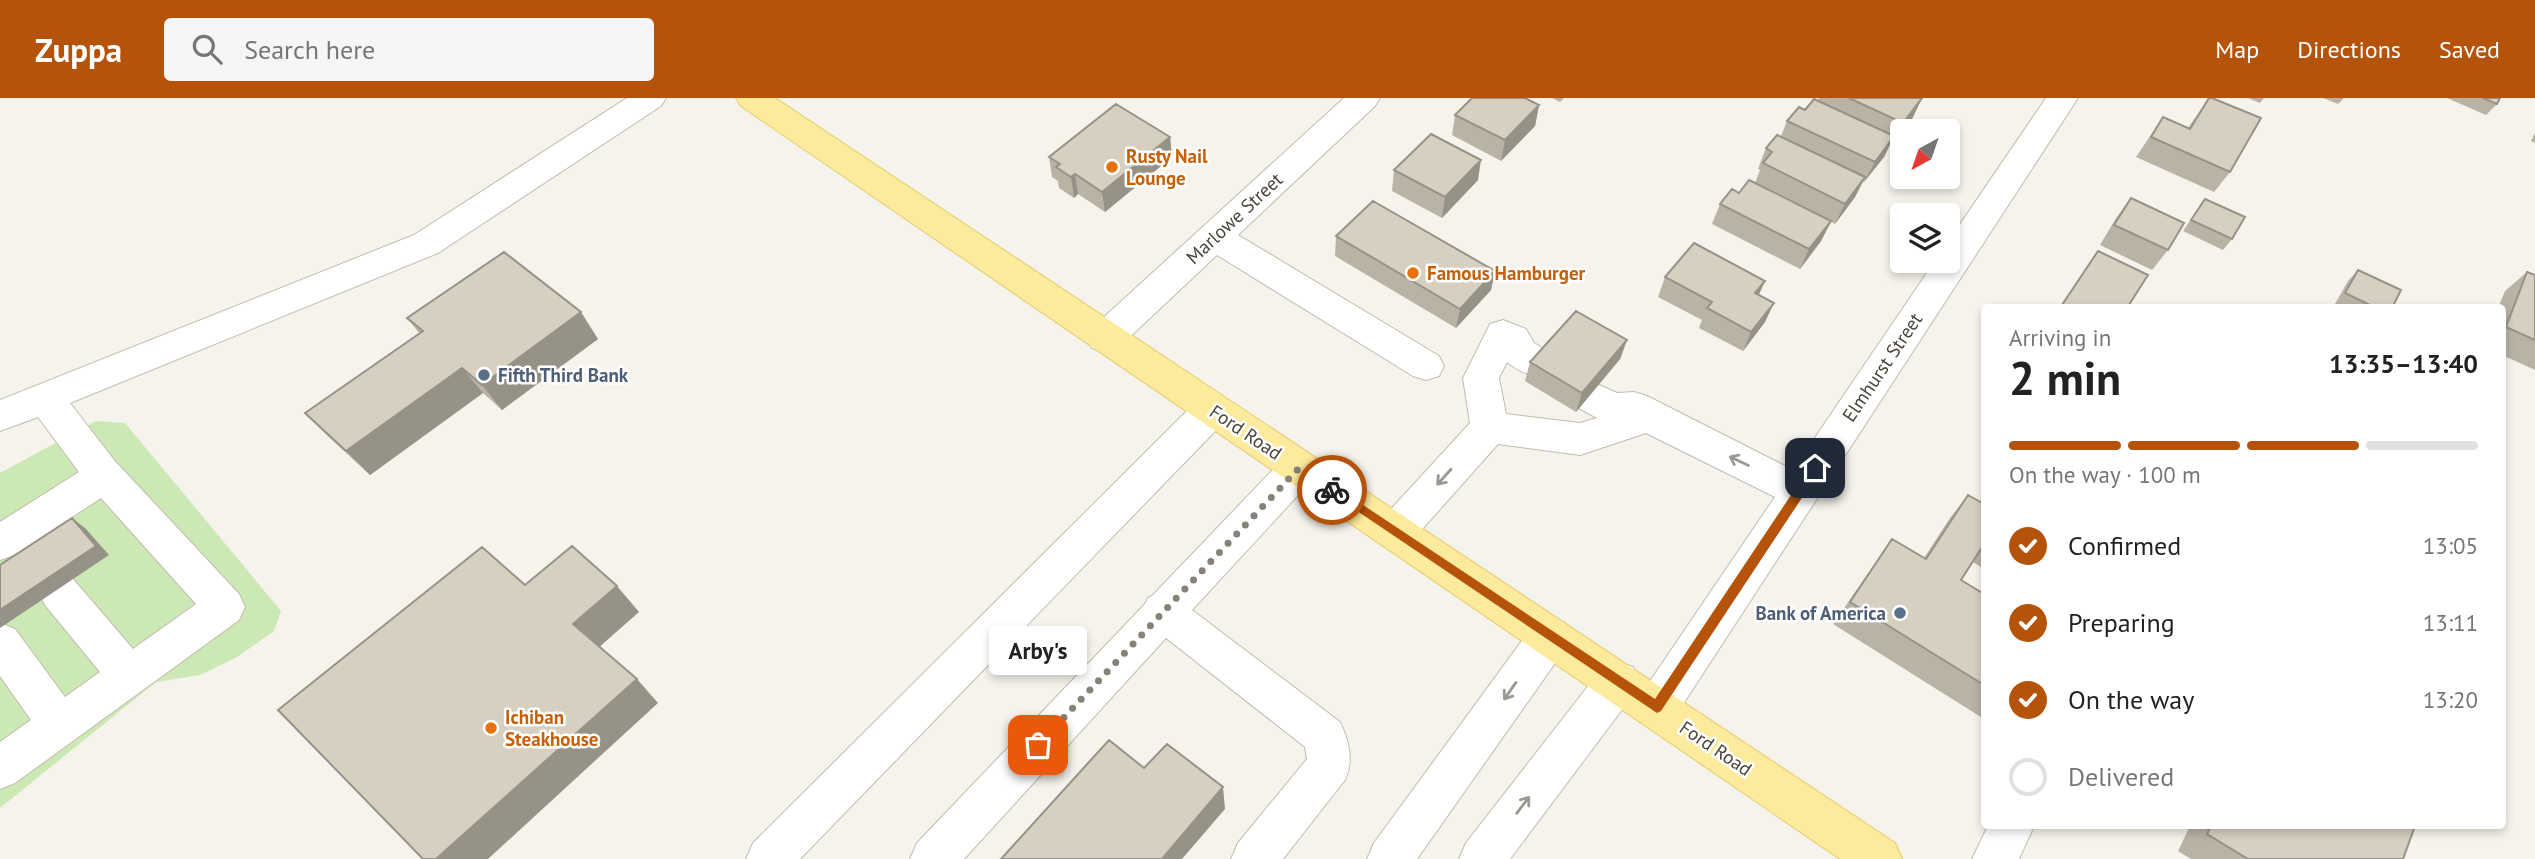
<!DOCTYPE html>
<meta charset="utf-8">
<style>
body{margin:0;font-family:"PT Sans",sans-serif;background:#f6f6f6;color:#222;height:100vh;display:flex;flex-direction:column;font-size:26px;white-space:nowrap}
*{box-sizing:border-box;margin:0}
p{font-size:23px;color:#767676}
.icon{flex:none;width:38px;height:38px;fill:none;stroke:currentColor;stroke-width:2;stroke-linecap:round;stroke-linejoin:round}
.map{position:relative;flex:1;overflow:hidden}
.drawer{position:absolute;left:1981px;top:206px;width:525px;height:525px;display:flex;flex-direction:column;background:#fff;border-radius:7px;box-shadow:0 4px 10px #0003}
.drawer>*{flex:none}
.needle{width:46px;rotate:220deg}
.tools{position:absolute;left:1890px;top:21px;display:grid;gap:14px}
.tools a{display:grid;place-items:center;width:70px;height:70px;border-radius:7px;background:#fff;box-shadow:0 4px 10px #0003;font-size:35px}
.pin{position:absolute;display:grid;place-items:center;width:60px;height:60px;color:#fff;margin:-30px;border-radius:14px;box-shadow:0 4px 10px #0006}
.courier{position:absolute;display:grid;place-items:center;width:70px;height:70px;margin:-35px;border:5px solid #b45309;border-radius:50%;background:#fff;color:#222;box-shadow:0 2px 9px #0007}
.bubble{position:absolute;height:49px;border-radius:7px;background:#fff;box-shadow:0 4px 10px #0003;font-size:23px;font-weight:800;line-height:49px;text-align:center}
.overview em{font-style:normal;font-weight:800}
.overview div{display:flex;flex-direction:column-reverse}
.overview{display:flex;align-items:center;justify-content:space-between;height:119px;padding:0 28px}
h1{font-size:46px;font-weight:800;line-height:52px}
.bar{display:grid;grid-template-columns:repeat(4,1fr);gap:10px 7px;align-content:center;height:84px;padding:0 28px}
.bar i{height:9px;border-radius:5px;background:#e0e0e0}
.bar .on{background:#b45309}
.bar p{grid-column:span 4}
ol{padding:0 28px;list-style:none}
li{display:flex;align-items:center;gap:21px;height:77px}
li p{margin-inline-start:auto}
li .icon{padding:7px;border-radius:50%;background:#b45309;color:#fff;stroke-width:4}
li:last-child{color:#767676}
li i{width:38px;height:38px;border:4px solid #e0e0e0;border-radius:50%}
header{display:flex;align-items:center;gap:42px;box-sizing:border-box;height:98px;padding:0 35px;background:#b45309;color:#fff}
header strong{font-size:33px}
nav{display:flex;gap:38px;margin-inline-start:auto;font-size:24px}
.search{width:490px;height:63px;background:#f6f6f6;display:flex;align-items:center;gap:18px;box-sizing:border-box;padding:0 24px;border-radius:7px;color:#767676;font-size:26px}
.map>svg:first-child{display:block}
.green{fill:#cce8b5}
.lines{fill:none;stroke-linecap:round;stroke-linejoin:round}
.minor-casing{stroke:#c1bcae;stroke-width:2}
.major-casing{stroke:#e3cb6c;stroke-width:2}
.minor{fill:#fff;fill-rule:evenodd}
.major{fill:#fdeb9d;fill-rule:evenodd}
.wall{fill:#b9b3a6}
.shaded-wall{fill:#969287}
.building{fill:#d7d0c1;stroke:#969287;stroke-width:2}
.oneway{stroke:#9b9992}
.route{fill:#b45309}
.done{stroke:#868277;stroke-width:7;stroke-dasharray:0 12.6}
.food-dot{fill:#e8710a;stroke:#fff;stroke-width:2.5}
.service-dot{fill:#5c6f8a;stroke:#fff;stroke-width:2.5}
.labels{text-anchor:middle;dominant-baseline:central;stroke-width:5;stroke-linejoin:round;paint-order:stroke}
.food-label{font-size:19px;font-weight:bold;fill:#c56008;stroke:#fff;text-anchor:start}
.street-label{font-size:19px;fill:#4a4539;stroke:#fff}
.service-label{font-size:19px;font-weight:bold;fill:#4e5e75;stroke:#fff;text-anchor:start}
</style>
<header>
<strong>Zuppa</strong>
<div class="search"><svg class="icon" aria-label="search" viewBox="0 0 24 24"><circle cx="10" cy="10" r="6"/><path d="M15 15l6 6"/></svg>Search here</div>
<nav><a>Map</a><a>Directions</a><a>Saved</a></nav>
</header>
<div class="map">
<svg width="2535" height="761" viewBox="0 0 2535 761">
<rect width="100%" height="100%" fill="#f5f3eb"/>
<path class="green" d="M96 323 125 325 281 513 274 533 237 559 200 577 156 584 0 710V375Z"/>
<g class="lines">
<defs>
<path id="minor" d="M627 0H666L661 8 438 155 70 305 114 362 239 496 245 509 239 522 15 685 0 691V644L31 622 0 578V525L15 531 65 599 100 574 45 507 39 494 45 481 59 476 73 481 133 551 196 506 101 400 14 457 0 462V424L79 374 38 319 0 333V302L414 137Z
M1344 0H1380L1375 8 1238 137 1439 258 1444 268 1439 278 1426 282 1413 278 1217 157 1118 250 1105 254 1092 250 1087 240 1092 230Z
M2046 0H2078L1672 623 1657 629 1642 623 1636 609 1642 595 1775 399 1646 335 1580 357 1498 346 1409 446 1395 451 1381 446 1375 434 1381 422 1470 325 1463 280 1490 226 1503 222 1526 231 1534 245 1551 255 1556 265 1551 275C1534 281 1521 275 1507 264L1499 280 1506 316 1580 325 1597 320 1577 309 1571 298 1577 287 1590 283 1617 295 1634 294 1647 298 1793 372 1935 163H1948V144Z
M1212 297 1225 301 1231 312 1225 323 800 761H746L753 745 1199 301Z
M1299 354 1313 359 1318 370 1313 381 1192 512 1340 624C1349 643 1354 662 1345 682L1283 761H1231L1238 745 1307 661 1305 649 1166 540 964 761H910L917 745 1145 506 1148 500 1152 498 1285 359Z
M1550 519 1565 525 1571 538 1565 551 1417 761H1367L1374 745 1535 525Z
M1618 564 1633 569 1639 583 1633 597 1510 761H1459L1466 745 1603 569Z
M1988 728H2034L2019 761H1972Z"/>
<path id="major" d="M736 0H775L1895 745 1902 761H1840L741 8Z"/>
</defs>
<use href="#minor" class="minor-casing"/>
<use href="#major" class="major-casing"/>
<use href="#minor" class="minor"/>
<use href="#major" class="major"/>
</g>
<path class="wall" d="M1552 0H1564L1560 4Z
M1819 0H1922L1912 21 1893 46 1891 45 1884 59 1864 84H1863L1855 99 1835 126 1831 124 1821 143 1800 171 1712 126 1720 106 1755 85 1760 72 1758 71 1766 50 1781 38 1787 23 1805 12 1818 3Z
M2209 0 2230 74 2214 94 2136 59 2163 19 2188 30Z
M2248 0H2264L2260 5Z
M2323 0H2344L2338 6Z
M2447 0H2500L2497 6 2486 17Z
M1539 7 1535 28 1501 63 1452 37 1455 17Z
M2535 35V45L2531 43Z
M1170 39 1172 59 1105 114 1078 96 1074 100 1059 90 1058 83 1052 79 1049 59Z
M1394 72 1478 82 1442 120 1392 93Z
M2131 100 2168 152 2152 172 2100 147 2116 120Z
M2205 101 2232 141 2223 152 2183 133Z
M1336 138 1495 173 1491 192 1456 230 1335 158Z
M2098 153 2127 210H2059L2084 173Z
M2358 172 2392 210H2344L2335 206 2348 183Z
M2527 174 2535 177V272L2502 257V210H2498L2505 193Z
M1665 179 1765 183 1759 197 1765 224 1743 253 1699 230 1702 222 1658 199Z
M407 220 598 241 502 312 483 295 370 377 330 340 305 315 420 236Z
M1627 242 1620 261 1576 314 1525 283 1530 264Z
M1968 397 1984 406V471L1973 464 1961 482 1984 496V621L1833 526 1892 441 1924 460 1950 420Z
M2190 728H2415L2403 761H2191L2178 753Z"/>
<path class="shaded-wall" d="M1922 0 1912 21 1893 46 1903 25Z
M1539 7 1535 28 1501 63 1505 42Z
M1894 38 1884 59 1864 84 1875 64Z
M1170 39 1172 59 1105 114 1102 94Z
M1481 62 1478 82 1442 120 1445 99Z
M1075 76 1078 96 1074 100 1071 79Z
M1865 79 1855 99 1835 126 1845 106Z
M1831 123 1821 143 1800 171 1809 151Z
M1495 173 1491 192 1456 230 1460 211Z
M1765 183 1756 202 1755 195Z
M1774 205 1765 224 1743 253 1751 234Z
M581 214 598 241 502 312 482 287Z
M1627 242 1620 261 1576 314 1582 295Z
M462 270 483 295 370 377 346 353Z
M72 420 85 430 109 457 0 530V512Z
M617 488 639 514 597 551 573 526Z
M637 581 658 605 488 761H436Z
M1223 689 1225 711 1182 761H1162Z"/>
<path class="building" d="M1472 0H1525L1539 7 1505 42 1455 17Z
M1849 0H1922L1903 25Z
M2209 0H2212L2261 20 2230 74 2151 39 2163 19 2190 31Z
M2483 0H2500L2497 6Z
M1814 1 1894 38 1875 64 1787 23 1799 9 1805 12Z
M1116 6 1170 39 1102 94 1075 76 1071 79 1056 69 1060 66 1049 59Z
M1431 36 1481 62 1445 99 1394 72Z
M1777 37 1865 79 1845 106 1763 65 1772 54 1766 50Z
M1749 82 1831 123 1809 151 1720 106 1732 91 1739 95Z
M2131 100 2184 125 2168 152 2114 127Z
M2205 101 2245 119 2232 141 2191 122Z
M1373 103 1495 173 1460 211 1336 138Z
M1694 145 1765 183 1755 195 1774 205 1751 234 1707 210 1712 204 1665 179Z
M2098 153 2148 177 2127 210H2060Z
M504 154 581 214 482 287 462 270 346 353 305 315 423 233 407 220Z
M2358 172 2401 192 2392 210H2376L2345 195Z
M2527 174 2535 177V242L2506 229Z
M1576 213 1627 242 1582 295 1530 264Z
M1968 397 1984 406V446L1961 482 1984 496V587L1850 504 1892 441 1926 461Z
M72 420 96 448 0 512V467Z
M572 448 617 488 573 526 637 581 436 761H423L278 612 482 449 525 487Z
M1109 642 1144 670 1167 646 1223 689 1162 761H1001Z
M2211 728H2415L2403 761H2248L2207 736Z"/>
<defs><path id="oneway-shaft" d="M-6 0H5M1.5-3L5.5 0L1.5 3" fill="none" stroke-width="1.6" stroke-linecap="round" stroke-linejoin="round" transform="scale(1.75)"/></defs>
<g class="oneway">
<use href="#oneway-shaft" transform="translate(1739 363) rotate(-154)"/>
<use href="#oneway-shaft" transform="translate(1444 379) rotate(132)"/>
<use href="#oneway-shaft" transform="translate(1510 593) rotate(125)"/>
<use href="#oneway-shaft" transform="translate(1523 707) rotate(-53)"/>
</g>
<path class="route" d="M1815 366 1819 367V374L1661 613 1657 615 1326 392 1332 387 1336 389 1655 601 1811 367Z"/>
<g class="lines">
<path class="done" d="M1038 647 1299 370 1332 392"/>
</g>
<g class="food-dot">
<circle cx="1112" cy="69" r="7"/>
<circle cx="1413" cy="175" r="7"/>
<circle cx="491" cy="630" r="7"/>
</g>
<g class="service-dot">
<circle cx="484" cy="277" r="7"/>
<circle cx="1900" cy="515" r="7"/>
</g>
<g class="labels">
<g class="food-label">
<text x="1126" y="58">Rusty Nail<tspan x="1126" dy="22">Lounge</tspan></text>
<text x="1427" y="175">Famous Hamburger</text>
<text x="505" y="619">Ichiban<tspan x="505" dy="22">Steakhouse</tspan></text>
</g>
<g class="street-label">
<text transform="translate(1234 120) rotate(-43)">Marlowe Street</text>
<text transform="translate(1882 269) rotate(-56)">Elmhurst Street</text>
<text transform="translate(1246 334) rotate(34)">Ford Road</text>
<text transform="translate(1716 650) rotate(34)">Ford Road</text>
</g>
<g class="service-label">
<text x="498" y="277">Fifth Third Bank</text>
<text x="1886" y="515" text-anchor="end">Bank of America</text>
</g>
</g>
</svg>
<div class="tools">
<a><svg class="needle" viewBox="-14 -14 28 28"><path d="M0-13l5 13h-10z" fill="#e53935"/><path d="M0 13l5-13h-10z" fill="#767676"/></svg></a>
<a><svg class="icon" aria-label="layers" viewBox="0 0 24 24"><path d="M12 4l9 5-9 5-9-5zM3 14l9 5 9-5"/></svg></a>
</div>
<div class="pin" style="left:1038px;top:647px;background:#ea580c"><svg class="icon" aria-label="bag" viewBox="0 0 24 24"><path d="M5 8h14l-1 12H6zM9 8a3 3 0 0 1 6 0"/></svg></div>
<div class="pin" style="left:1815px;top:370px;background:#1f2937"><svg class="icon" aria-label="home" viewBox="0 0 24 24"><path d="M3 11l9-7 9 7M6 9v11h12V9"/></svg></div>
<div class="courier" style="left:1332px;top:392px"><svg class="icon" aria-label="bike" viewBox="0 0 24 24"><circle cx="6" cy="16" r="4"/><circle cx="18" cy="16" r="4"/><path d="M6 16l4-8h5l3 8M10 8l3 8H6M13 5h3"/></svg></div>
<div class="bubble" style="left:989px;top:528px;width:98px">Arby's</div>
<section class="drawer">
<div class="overview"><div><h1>2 min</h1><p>Arriving in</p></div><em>13:35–13:40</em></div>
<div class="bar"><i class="on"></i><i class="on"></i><i class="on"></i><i></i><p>On the way · 100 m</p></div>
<ol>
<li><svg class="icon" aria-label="check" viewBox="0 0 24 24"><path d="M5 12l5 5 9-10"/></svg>Confirmed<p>13:05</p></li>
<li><svg class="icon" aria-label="check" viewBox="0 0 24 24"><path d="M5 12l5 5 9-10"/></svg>Preparing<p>13:11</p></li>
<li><svg class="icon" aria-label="check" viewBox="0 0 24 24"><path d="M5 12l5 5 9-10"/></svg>On the way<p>13:20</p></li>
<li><i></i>Delivered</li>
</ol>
</section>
</div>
